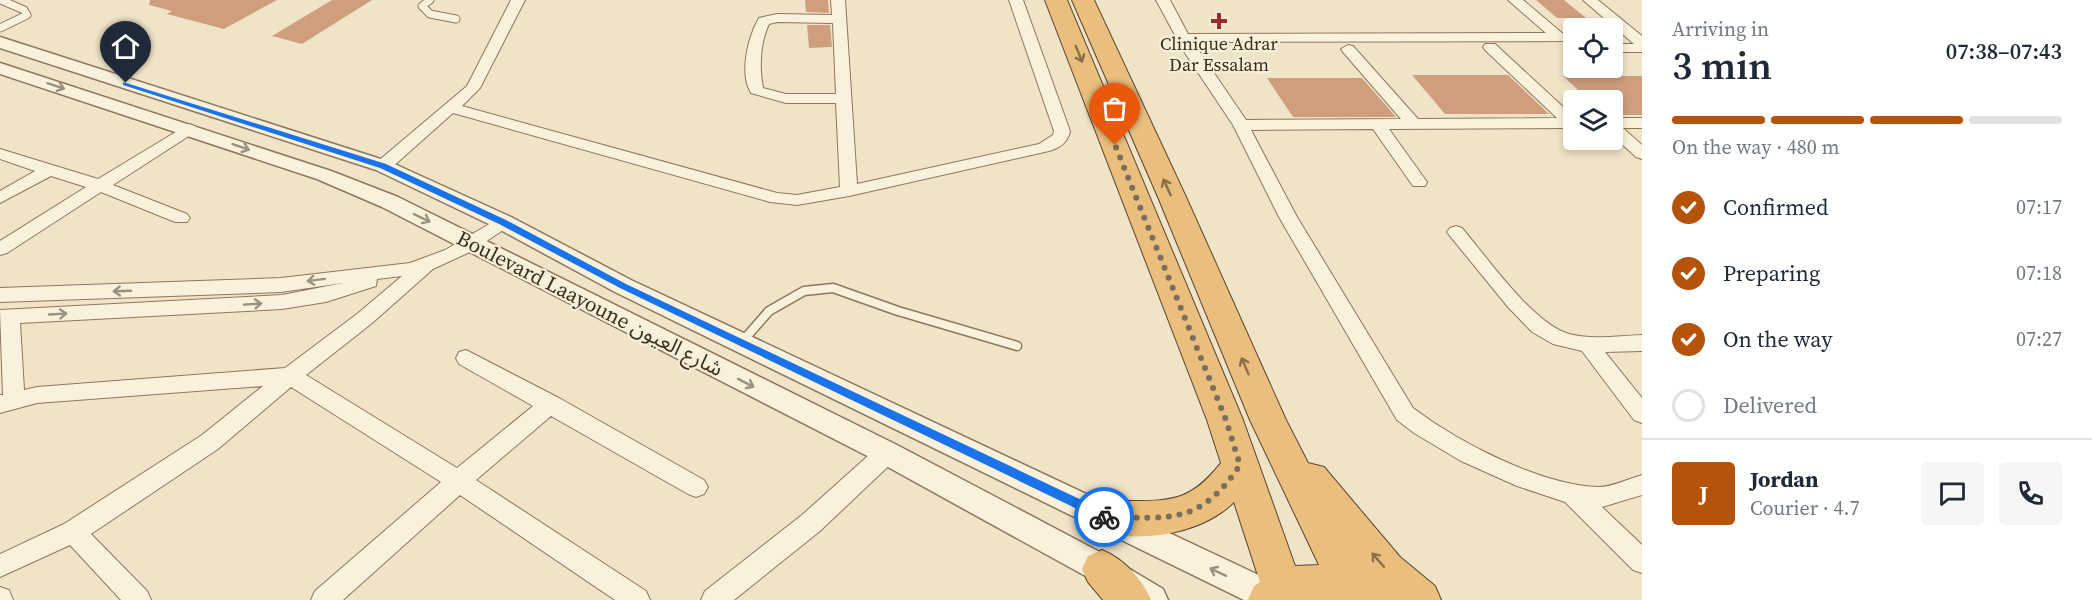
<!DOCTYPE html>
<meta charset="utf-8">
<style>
body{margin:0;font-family:"Source Serif 4","Noto Sans Arabic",serif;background:#f6f6f7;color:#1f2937;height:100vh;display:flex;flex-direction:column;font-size:22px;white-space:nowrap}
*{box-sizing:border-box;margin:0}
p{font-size:20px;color:#747a83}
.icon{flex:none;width:33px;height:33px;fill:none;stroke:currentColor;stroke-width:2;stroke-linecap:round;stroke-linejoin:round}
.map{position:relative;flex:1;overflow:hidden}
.sheet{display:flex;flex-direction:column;background:#fff;width:450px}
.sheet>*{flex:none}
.buttons{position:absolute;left:1563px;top:18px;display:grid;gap:12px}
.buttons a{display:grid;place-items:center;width:60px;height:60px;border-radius:6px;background:#fff;box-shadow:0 3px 9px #0003;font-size:30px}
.pin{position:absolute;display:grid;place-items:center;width:51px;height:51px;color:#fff;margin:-62px -26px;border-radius:50% 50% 50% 0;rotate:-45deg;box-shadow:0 0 6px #0007}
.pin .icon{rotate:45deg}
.courier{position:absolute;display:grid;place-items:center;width:60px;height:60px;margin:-30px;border:4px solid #1a73e8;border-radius:50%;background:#fff;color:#222;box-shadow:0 2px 8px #0007}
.headline em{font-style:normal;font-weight:600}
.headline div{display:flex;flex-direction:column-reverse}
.headline{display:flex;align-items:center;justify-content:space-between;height:102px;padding:0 30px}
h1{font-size:39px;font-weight:600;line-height:45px}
.bar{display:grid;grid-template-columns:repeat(4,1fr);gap:9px 6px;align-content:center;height:72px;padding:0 30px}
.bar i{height:8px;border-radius:4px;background:#e0e1e3}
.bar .on{background:#b45309}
.bar p{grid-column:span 4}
.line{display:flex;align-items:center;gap:15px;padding:0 30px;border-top:2px solid #e0e1e3}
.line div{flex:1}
.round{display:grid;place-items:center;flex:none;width:63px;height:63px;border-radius:6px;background:#f6f6f7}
ol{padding:0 30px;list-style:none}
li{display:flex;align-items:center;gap:18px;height:66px}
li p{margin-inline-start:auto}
li .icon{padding:6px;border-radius:50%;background:#b45309;color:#fff;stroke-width:4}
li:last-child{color:#747a83}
li i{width:33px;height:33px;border:3px solid #e0e1e3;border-radius:50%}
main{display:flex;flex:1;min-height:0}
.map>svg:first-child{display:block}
.building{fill:#cf9f7d}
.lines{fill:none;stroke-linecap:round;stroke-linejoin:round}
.service-far1-casing{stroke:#8d765c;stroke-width:9}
.service-casing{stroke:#8d765c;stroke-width:11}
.minor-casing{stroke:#8d765c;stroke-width:2}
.tertiary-casing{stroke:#8d765c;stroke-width:3}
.trunk-casing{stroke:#5b4430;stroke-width:2}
.service-far1{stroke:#faf1dc;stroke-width:7}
.service{stroke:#faf1dc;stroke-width:8}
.minor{fill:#faf1dc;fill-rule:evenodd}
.tertiary{fill:#faf1dc;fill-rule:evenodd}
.trunk{fill:#eabe7c;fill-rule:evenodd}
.oneway{stroke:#8b6f49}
.oneway2{stroke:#9c907e}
.route{fill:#1a73e8}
.done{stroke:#7c6e5b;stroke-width:6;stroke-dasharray:0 10.8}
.poi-dot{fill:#9e2a2b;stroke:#f7eed8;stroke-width:2}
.labels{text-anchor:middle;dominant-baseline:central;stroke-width:4.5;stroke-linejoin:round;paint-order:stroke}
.far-poi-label{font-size:18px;fill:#3d2e20;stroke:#f7eed8}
.street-label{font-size:21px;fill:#3d2e20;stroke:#f7eed8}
</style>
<main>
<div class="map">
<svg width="1642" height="600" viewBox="0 0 1642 600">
<rect width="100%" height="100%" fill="#f0e4c8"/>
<path class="building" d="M150 0H277L224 29 167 14 172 11 149 5Z
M332 0H372L302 44 272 36Z
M805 0H828L829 13 806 12Z
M1536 0H1564L1586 18H1557Z
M807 25H830L832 47 809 48Z
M1412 75H1508L1549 114H1445Z
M1563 76H1642V115H1612V100H1589Z
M1267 78H1362L1396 117H1293Z"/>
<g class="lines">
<defs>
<path id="service-far1" d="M430 0 422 6 430 14 456 19
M0 28 27 15 24 10 1 0"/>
<path id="service" d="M741 343 769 311 804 291 833 288 898 311 1017 346"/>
<path id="minor" d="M511 0H525L480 88 462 106 777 193 797 195 840 187 836 103H786L751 93C739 73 748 37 759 18L777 14 832 15 831 0H845L857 184 1039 144 1053 135 1054 131 1009 0H1023L1070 131C1068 143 1059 148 1049 151L849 196 797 205 770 202 453 113 389 170H377L375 166 377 162 467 86ZM777 22 833 23 836 94H786L763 88C759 67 760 43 769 24Z
M1156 0H1170L1188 34 1546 33 1508 0H1523L1562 33H1574V41L1193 42 1246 120 1401 119 1343 52 1341 49 1348 45 1353 46 1418 119 1557 118 1485 50 1483 47 1485 44H1495L1574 117V128L1389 129 1427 182 1425 186H1413L1373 129 1251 130 1297 217 1413 408C1458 442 1540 485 1598 487 1613 487 1628 479 1642 475V495L1602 507 1642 545V573L1633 570 1565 502 1517 486 1461 461 1414 433 1397 420 1279 217 1233 125 1183 50Z
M1583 0H1598L1642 36V52H1612V44H1634Z
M1612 118H1642V128H1623L1642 145V159L1636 157 1612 135Z
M189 124 195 126 197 129 195 132 113 185 187 214 190 218 187 222H175L101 192 7 253 0 255V241L86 187 51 176 0 203V191L35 171 0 159V149L98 179Z
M503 216 509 218 512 222 509 226 472 251 433 269 371 324 306 375 457 468 533 406 459 364 456 358 459 352 466 350 559 398 704 480 708 487 704 494 696 497 688 494 551 416 476 480 646 591 650 600H615L460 495 343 600H311L315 591 441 482 291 387 218 449 91 534 147 591 151 600H121L70 545 0 577V554L64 524 202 435 263 386 37 403 0 413V395H3L0 310 282 295 343 283 281 292 0 302V288L281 278 410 263 445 250ZM402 276 357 314 285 368 37 387 24 390 20 323 282 309 326 302 376 286 377 279Z
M1456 226 1462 228C1486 256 1533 324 1569 334 1592 340 1618 336 1642 335V351L1605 352 1642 398V423L1634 420 1582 351 1553 344 1532 332 1508 307 1450 236 1447 232 1450 228Z
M887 444 895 446 898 453 895 460 820 531 734 600H701L705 591 802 515 879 446Z
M0 587 9 590 13 600H0Z"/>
<path id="tertiary" d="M0 37 390 162 511 217 631 280 1282 586 1287 597 1286 600H1244L615 292 495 227 376 170 0 48Z
M0 63 331 171 398 197 897 445 1113 559 1163 589 1168 600H1124L1091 579 877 461 382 207 317 179 0 74Z"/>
<path id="trunk" d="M1045 0H1067L1243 420 1295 566 1319 565 1250 420 1158 197 1072 0H1094L1186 197 1286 420 1308 463 1324 467 1400 557 1435 586 1441 600H1248L1254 586 1260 582 1234 502C1201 535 1134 545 1090 529L1085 517 1090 505C1105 500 1116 500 1132 501 1176 501 1192 499 1221 463L1207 420Z
M1102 550C1124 559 1142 579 1151 600H1103L1088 582 1082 569 1088 556Z"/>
</defs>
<use href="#service-far1" class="service-far1-casing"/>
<use href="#service" class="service-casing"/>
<use href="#minor" class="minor-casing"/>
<use href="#tertiary" class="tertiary-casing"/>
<use href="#trunk" class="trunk-casing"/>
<use href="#service-far1" class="service-far1"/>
<use href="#service" class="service"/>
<use href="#minor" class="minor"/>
<use href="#tertiary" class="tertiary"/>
<use href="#trunk" class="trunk"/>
</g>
<defs><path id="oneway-shaft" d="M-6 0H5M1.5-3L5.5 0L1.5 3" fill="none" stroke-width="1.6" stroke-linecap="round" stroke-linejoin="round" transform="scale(1.5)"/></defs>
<g class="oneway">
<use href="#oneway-shaft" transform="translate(1079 54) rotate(68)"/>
<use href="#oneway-shaft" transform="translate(1167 187) rotate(-114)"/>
<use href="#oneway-shaft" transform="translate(1245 366) rotate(-113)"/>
<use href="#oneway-shaft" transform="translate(1378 560) rotate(-131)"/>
</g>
<g class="oneway2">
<use href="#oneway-shaft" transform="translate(56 86) rotate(18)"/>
<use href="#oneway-shaft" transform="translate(241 147) rotate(19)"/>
<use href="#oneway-shaft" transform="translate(422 218) rotate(26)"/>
<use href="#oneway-shaft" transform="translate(316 280) rotate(173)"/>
<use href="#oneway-shaft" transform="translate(122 291) rotate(178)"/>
<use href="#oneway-shaft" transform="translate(253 304) rotate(-4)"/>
<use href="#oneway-shaft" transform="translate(58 314) rotate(-3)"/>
<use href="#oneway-shaft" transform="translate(746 383) rotate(27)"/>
<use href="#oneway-shaft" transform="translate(1218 572) rotate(-155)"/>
</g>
<path class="route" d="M123 82 386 164 506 220 626 284 1109 513 1110 517 1104 522 1100 520 620 288 499 224 380 168 123 85Z"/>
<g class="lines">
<path class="done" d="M1104 517C1171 518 1200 525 1240 465L1226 420 1115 145"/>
</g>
<path class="poi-dot" d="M1216 12h6v6h6v6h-6v6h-6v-6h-6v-6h6z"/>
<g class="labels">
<g class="far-poi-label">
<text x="1219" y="43">Clinique Adrar<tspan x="1219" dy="21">Dar Essalam</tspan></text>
</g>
<g class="street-label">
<text transform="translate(590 303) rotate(27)">Boulevard Laayoune شارع العيون</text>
</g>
</g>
</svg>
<div class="buttons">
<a><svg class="icon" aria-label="locate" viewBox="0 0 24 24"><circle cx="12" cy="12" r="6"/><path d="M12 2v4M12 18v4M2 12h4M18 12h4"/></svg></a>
<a><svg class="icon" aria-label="layers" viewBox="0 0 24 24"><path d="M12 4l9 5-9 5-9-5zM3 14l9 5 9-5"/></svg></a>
</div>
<div class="pin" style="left:1115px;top:145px;background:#ea580c"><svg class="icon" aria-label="bag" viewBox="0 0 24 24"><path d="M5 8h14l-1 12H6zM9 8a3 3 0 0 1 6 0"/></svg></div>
<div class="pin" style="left:126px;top:83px;background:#1f2937"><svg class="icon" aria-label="home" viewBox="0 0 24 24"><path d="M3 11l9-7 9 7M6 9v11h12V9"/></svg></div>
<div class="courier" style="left:1104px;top:517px"><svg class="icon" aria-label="bike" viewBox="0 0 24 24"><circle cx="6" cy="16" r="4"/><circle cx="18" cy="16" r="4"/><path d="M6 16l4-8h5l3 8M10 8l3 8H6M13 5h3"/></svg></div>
</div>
<section class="sheet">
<div class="headline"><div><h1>3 min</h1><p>Arriving in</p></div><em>07:38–07:43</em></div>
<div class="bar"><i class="on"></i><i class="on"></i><i class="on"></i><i></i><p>On the way · 480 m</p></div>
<ol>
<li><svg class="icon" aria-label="check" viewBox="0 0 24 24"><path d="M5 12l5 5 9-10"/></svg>Confirmed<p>07:17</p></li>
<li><svg class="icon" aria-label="check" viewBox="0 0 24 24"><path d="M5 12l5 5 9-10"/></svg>Preparing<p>07:18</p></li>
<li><svg class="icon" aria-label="check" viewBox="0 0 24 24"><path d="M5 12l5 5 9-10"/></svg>On the way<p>07:27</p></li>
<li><i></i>Delivered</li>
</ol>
<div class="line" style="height:108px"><b class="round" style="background:#b45309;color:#fff">J</b><div><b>Jordan</b><p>Courier · 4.7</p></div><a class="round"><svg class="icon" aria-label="chat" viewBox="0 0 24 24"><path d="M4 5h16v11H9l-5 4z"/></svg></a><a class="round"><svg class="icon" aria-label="phone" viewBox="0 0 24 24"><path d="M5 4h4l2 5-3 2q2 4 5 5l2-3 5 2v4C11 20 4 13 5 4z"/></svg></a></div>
</section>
</main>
